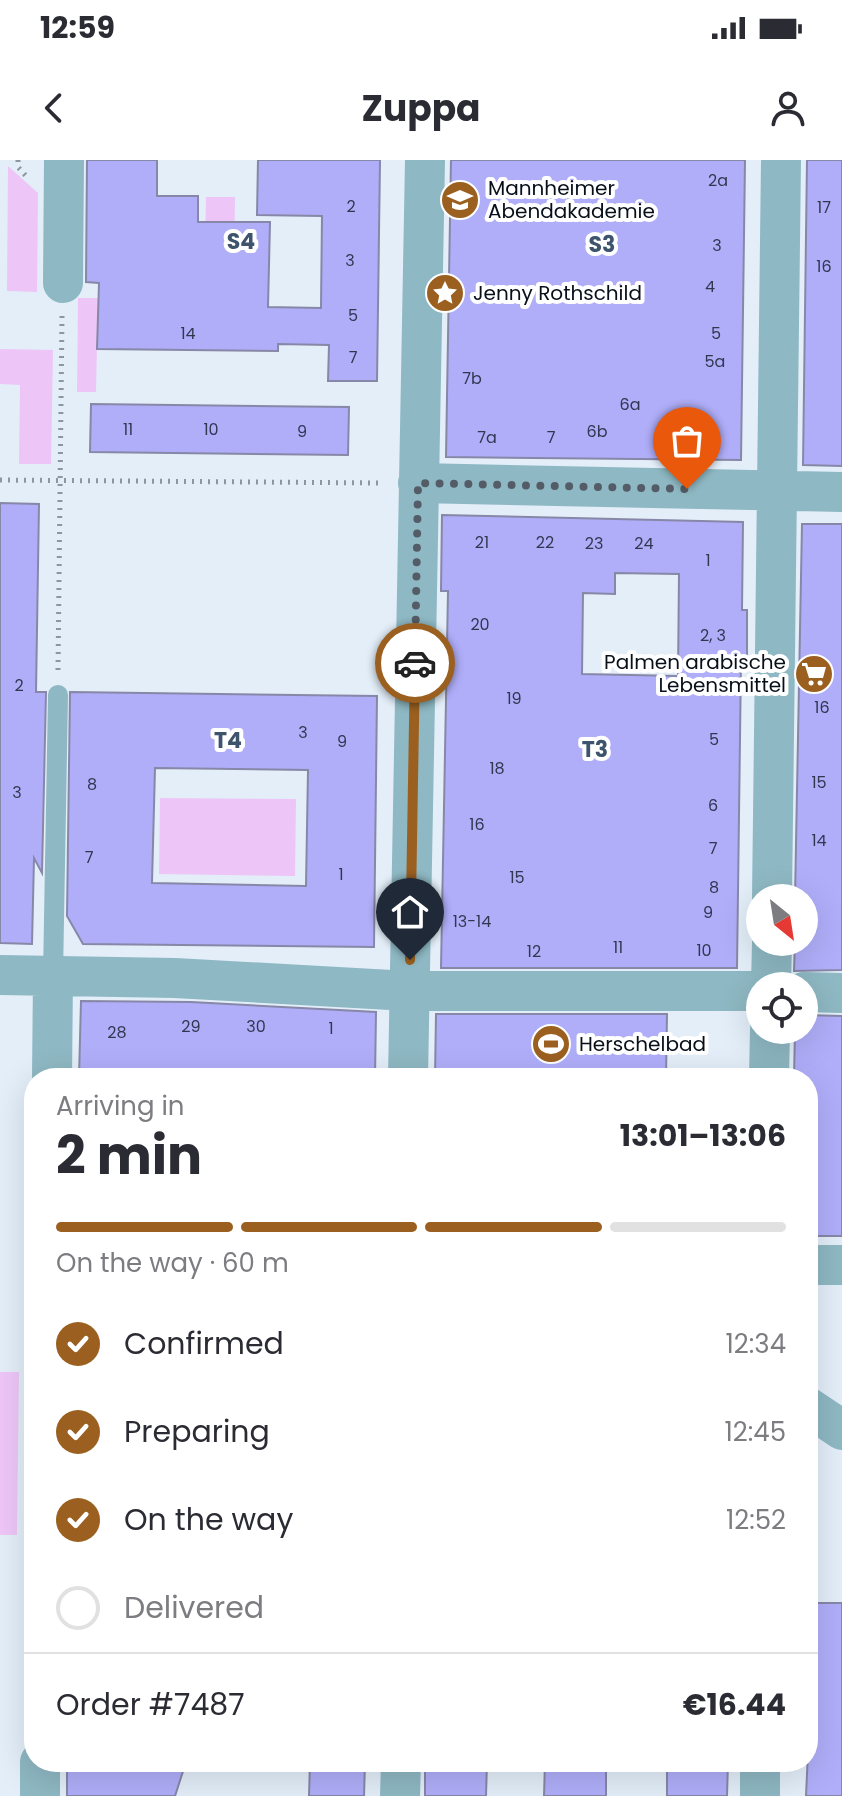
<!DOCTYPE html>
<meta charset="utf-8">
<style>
body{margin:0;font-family:Poppins,sans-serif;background:#f2f2f3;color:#2b2b33;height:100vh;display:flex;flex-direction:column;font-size:30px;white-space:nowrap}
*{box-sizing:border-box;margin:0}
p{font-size:26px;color:#7c7c81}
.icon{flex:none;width:44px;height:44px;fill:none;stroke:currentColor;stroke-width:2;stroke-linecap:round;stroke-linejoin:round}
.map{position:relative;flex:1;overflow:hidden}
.side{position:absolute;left:24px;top:908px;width:794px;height:704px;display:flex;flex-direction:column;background:#fff;border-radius:32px;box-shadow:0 8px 32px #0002}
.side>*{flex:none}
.needle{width:52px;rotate:150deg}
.fabs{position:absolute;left:746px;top:724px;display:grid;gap:16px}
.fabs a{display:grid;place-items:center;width:72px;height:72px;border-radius:50%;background:#fff;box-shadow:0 8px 32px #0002;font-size:40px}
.pin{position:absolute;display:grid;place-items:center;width:68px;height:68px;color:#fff;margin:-82px -34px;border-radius:50% 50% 50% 0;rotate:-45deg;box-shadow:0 0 8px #0007}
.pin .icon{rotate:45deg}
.courier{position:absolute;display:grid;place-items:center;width:80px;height:80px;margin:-40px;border:6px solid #9b6020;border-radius:50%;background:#fff;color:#222;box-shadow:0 2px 10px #0007}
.head em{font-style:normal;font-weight:700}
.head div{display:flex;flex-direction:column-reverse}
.head{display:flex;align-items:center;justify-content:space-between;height:136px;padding:0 32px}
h1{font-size:52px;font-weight:700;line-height:60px}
.bar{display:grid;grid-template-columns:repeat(4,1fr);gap:12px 8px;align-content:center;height:96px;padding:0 32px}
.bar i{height:10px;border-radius:6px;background:#e1e1e2}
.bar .current{background:#9b6020}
.bar p{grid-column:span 4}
.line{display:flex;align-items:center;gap:20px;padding:0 32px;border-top:2px solid #e1e1e2}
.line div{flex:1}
ol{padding:0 32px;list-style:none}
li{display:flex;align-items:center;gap:24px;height:88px}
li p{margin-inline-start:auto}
li .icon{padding:8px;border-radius:50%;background:#9b6020;color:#fff;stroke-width:4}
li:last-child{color:#7c7c81}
li i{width:44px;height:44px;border:4px solid #e1e1e2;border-radius:50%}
.status{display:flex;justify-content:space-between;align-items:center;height:56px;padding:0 40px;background:#fff;direction:ltr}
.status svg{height:22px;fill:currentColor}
header{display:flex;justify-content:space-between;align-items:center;height:104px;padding:0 32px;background:#fff;font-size:36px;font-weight:700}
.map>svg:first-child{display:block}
.green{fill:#edc6f7}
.building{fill:#b0aef9;stroke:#8787a7;stroke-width:2;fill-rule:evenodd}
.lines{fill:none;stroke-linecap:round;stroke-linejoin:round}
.path{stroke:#8c96a1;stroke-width:5;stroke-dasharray:2 6;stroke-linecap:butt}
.lane{stroke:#8eb8c3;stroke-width:20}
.street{stroke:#8eb8c3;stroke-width:40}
.done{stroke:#545d67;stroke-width:8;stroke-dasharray:0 14.4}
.route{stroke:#9b6020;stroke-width:10}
.labels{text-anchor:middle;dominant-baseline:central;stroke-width:8;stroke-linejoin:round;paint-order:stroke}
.number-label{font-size:16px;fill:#313751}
.poi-label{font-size:20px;fill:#070f19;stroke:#fff;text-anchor:start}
.neighbourhood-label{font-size:22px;font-weight:bold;fill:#3d546c;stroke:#fff}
</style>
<div class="status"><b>12:59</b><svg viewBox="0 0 49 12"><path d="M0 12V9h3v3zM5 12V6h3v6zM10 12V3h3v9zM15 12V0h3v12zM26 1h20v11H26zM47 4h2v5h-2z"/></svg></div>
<header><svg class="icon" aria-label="back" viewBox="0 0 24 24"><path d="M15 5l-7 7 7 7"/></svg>Zuppa<svg class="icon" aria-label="person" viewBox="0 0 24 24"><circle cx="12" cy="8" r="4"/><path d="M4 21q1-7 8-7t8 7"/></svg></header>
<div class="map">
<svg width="842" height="1636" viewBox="0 0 842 1636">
<rect width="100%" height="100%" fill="#e3eef9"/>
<path class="green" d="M8 6 38 33 37 132 7 131Z
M206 37H235L234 123 204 122Z
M78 138H98L96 232H77Z
M0 189 53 190 51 304H19L20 225 0 224Z
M160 638 296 639 295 716 159 714Z
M0 1212H19L17 1375H0Z"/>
<path class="building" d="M87 0H157V36H198V62H270L268 147 321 148 322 56 257 55 258 0H380L377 221H328L329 185 278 184V191L97 189 99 123 86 122Z
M451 0H745L741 300 446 297Z
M807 0H842V306L803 305Z
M91 244 349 247 348 295 90 292Z
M0 343 39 344 36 532H46L42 713 34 698 32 784 0 783Z
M442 355 743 362 742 450H747V501H741L737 808H441L448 431H441ZM615 413 679 414 678 516 582 514 583 433 615 434Z
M802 364H842V810L794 811 795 782H804V738H795Z
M70 532 377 536 374 787 83 784 67 756ZM155 608 308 610 306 726 152 723Z
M81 841 191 842 376 852 375 918 134 910V918H79Z
M436 854H667L666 918H435Z
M804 855 842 856V1076H808V918H794L795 870H804Z
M810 1443H842V1636H806L812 1504 809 1503Z
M67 1602H186L175 1636H67Z
M310 1602H365L364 1636H309Z
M425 1602H487L486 1636H425Z
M545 1602H606V1636H544Z
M667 1602H728L727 1636H667Z"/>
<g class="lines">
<path class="path" d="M18 0V7L26 16
M0 320 381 323
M58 510 62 156
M808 1178V1202"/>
<path class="lane" d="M53 816 58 535"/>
<path class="street" d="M63 123 64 0
M418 323 842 332
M772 738 781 0
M0 815 175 818 409 831H760
M771 826 772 782
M804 832 842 833
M52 918 53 816
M408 918 425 0
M769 918 770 870
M808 1105H842
M808 1247 842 1270
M40 1636V1602
M400 1636 401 1602
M760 1636V1602"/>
</g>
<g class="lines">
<path class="done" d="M415 503 418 323 687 329"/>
<path class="route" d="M410 800 415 503"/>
</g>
<defs>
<symbol id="school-disc" viewBox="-11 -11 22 22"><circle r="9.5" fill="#9b6020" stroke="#fff"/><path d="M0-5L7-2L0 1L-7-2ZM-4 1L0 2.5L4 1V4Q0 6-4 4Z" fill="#fff"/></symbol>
<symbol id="sight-disc" viewBox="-11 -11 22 22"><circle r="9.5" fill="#9b6020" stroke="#fff"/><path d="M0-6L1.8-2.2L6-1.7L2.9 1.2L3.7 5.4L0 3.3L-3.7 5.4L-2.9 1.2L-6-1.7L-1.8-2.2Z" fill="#fff"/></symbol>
<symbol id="supermarket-disc" viewBox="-11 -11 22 22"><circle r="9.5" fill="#9b6020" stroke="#fff"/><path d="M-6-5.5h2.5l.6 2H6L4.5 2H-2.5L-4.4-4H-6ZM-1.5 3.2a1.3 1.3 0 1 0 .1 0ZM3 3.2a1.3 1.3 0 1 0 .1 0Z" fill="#fff"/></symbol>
<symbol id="stadium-disc" viewBox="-11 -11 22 22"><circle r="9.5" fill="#9b6020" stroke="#fff"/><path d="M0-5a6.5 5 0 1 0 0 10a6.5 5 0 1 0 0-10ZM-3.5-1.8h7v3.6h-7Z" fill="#fff"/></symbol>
</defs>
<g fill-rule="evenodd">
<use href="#school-disc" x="438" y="18" width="44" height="44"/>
<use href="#sight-disc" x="423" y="111" width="44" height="44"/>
<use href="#supermarket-disc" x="792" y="492" width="44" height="44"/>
<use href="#stadium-disc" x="529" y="862" width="44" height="44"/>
</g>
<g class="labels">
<g class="number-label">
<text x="718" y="20">2a</text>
<text x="351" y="46">2</text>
<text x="824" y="47">17</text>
<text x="717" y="85">3</text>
<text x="350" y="100">3</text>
<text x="824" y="106">16</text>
<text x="710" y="126">4</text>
<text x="353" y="155">5</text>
<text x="188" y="173">14</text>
<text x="716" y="173">5</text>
<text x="353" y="197">7</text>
<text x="715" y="201">5a</text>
<text x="472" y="218">7b</text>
<text x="630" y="244">6a</text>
<text x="128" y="269">11</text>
<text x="211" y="269">10</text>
<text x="302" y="271">9</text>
<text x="597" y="271">6b</text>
<text x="487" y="277">7a</text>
<text x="551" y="277">7</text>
<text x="482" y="382">21</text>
<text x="545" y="382">22</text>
<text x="594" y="383">23</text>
<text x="644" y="383">24</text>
<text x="708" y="400">1</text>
<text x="480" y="464">20</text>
<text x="713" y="475">2, 3</text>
<text x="19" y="525">2</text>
<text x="514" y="538">19</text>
<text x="822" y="547">16</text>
<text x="303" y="572">3</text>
<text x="714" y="579">5</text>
<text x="342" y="581">9</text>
<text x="497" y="608">18</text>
<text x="819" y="622">15</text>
<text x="92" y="624">8</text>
<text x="17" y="632">3</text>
<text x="713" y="645">6</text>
<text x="477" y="664">16</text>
<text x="819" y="680">14</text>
<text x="713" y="688">7</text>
<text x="89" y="697">7</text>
<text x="341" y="714">1</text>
<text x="517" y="717">15</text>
<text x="714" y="727">8</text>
<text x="708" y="752">9</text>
<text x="472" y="761">13-14</text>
<text x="618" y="787">11</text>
<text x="704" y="790">10</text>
<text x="534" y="791">12</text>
<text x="191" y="866">29</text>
<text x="256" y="866">30</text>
<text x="331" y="868">1</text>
<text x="117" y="872">28</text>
</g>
<g class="poi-label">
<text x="488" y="28">Mannheimer<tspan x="488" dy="23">Abendakademie</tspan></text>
<text x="473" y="133">Jenny Rothschild</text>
<text x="786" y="502" text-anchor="end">Palmen arabische<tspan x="786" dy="23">Lebensmittel</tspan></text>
<text x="579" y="884">Herschelbad</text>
</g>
<g class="neighbourhood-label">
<text x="241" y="81">S4</text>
<text x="602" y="84">S3</text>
<text x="228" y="580">T4</text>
<text x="595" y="589">T3</text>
</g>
</g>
</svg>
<div class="fabs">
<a><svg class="needle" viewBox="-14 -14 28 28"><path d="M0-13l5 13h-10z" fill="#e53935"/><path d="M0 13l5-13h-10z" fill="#7c7c81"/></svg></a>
<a><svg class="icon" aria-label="locate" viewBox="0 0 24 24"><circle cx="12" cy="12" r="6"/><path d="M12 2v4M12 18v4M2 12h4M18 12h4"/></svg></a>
</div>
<div class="pin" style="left:687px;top:329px;background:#ea580c"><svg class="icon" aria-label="bag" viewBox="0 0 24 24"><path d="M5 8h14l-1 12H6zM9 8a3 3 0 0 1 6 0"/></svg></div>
<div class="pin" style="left:410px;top:800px;background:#1f2937"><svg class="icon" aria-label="home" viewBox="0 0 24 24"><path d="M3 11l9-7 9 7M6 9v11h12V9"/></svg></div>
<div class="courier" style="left:415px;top:503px"><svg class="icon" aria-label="car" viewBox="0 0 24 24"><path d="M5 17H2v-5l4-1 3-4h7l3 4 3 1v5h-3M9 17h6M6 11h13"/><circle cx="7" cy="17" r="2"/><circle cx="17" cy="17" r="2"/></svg></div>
<section class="side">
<div class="head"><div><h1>2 min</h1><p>Arriving in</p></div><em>13:01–13:06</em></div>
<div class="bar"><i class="current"></i><i class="current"></i><i class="current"></i><i></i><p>On the way · 60 m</p></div>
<ol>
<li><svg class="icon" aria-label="check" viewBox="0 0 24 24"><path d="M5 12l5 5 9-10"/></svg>Confirmed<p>12:34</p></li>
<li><svg class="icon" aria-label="check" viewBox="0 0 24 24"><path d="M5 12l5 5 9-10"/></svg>Preparing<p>12:45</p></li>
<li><svg class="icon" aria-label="check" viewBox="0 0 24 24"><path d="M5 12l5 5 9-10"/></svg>On the way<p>12:52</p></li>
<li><i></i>Delivered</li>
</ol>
<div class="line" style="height:104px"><div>Order #7487</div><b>€16.44</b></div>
</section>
</div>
